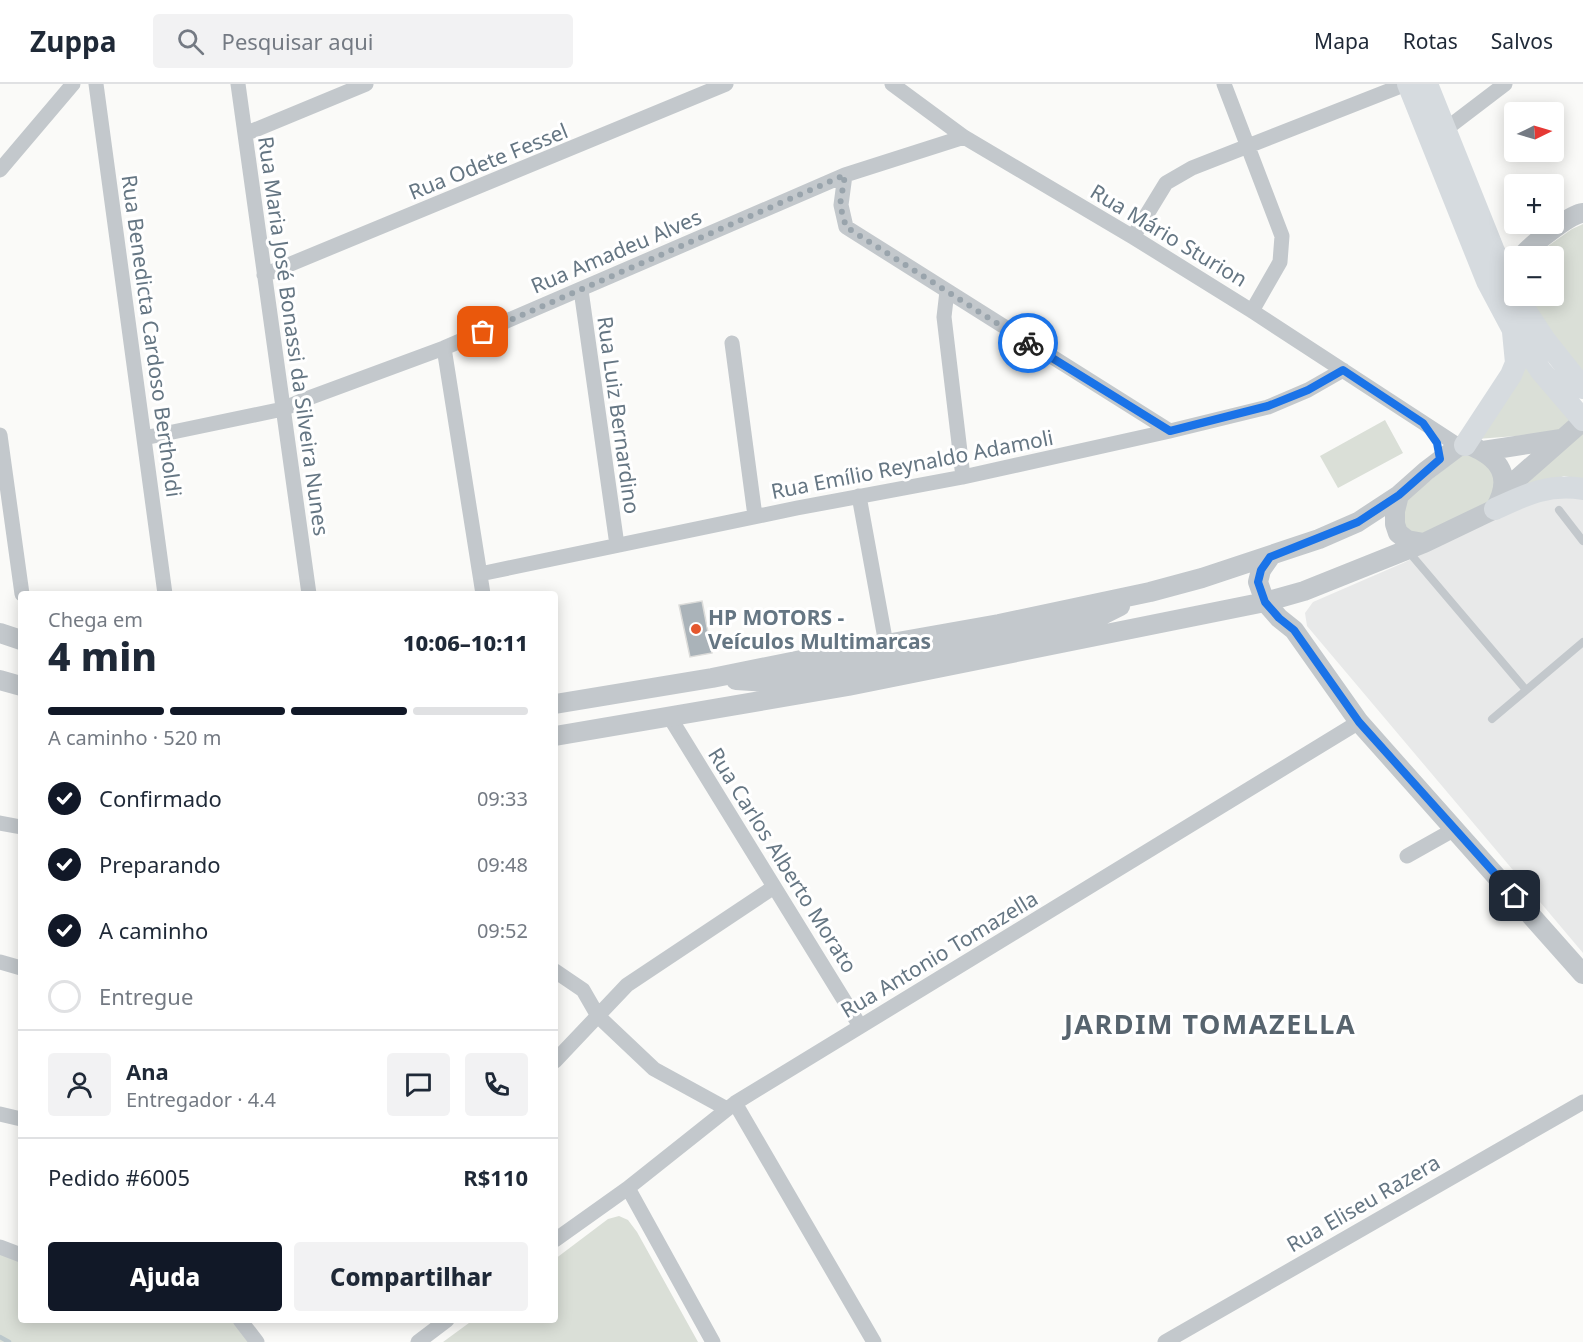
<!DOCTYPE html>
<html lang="pt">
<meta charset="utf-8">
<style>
body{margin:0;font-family:"Noto Sans",sans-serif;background:#f2f2f3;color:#1f2937;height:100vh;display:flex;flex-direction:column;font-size:22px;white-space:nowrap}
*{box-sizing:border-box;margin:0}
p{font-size:20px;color:#747a83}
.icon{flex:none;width:33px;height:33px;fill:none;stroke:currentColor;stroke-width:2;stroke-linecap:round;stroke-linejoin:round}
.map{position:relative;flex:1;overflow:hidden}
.panel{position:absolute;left:18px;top:507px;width:540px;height:732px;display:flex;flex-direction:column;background:#fff;border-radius:6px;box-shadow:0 3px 15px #0003}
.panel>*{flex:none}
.needle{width:39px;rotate:85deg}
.fabs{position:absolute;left:1504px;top:18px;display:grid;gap:12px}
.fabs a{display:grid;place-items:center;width:60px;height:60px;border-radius:6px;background:#fff;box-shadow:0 3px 15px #0003;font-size:30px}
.pin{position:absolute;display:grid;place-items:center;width:51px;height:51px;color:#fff;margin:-26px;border-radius:12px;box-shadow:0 3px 9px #0006}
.courier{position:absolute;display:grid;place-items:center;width:60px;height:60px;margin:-30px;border:4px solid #1a73e8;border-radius:50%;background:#fff;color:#222;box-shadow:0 2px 8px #0007}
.overview em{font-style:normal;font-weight:800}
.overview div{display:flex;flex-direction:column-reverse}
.overview{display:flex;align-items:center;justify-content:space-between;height:102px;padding:0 30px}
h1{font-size:39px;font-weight:800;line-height:45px}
.bar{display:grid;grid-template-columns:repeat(4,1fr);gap:9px 6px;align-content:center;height:72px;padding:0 30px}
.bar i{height:8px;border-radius:4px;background:#e0e1e3}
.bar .active{background:#111827}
.bar p{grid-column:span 4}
.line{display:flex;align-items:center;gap:15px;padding:0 30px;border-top:2px solid #e0e1e3}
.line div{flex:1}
.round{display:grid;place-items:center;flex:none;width:63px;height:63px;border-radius:6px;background:#f2f2f3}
ol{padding:0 30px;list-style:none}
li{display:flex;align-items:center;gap:18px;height:66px}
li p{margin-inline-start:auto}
li .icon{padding:6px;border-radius:50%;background:#111827;color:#fff;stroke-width:4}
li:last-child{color:#747a83}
li i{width:33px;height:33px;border:3px solid #e0e1e3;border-radius:50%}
.action{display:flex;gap:12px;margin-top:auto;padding:12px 30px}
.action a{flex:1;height:69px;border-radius:6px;background:#111827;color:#fff;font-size:24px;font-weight:800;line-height:69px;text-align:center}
.action a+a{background:#f2f2f3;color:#1f2937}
header{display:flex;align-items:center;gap:36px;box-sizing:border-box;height:84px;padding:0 30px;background:#fff;border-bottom:2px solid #e0e1e3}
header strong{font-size:28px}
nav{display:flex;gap:33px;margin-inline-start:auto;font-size:21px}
.search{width:420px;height:54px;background:#f2f2f3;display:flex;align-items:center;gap:15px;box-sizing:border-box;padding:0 21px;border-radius:6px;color:#747a83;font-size:22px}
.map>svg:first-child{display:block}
.built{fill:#e8e9e9}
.green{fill:#dadfd7}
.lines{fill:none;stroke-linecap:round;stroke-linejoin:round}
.stream{stroke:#bbc7cb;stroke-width:4.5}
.building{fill:#aab3b9;stroke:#dcdcda;stroke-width:1.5}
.service{stroke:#c3c8cc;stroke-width:8}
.minor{stroke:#c3c8cc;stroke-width:15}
.tertiary{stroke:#c3c8cc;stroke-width:20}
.secondary{stroke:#d6dbdf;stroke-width:22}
.done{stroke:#99a4ac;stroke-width:6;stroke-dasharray:0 10.8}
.route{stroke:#1a73e8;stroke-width:8}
.poi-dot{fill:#e4572e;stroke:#fff;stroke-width:2}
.labels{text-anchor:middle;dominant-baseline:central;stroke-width:6;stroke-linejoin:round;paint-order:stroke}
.street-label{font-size:21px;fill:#657683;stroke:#fff}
.poi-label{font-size:21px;font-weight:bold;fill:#657683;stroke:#fff;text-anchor:start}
.district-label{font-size:27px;font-weight:bold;letter-spacing:1.5px;fill:#57646e;stroke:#fff}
</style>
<header>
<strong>Zuppa</strong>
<div class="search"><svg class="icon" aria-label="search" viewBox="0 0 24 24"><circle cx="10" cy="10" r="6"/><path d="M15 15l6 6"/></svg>Pesquisar aqui</div>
<nav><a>Mapa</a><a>Rotas</a><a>Salvos</a></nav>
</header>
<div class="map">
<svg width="1583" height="1258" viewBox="0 0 1583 1258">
<rect width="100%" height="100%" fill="#fafaf8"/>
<path class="built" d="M1539 413 1583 414V869L1307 542 1305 529 1313 518 1403 479Z"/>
<path class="green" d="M1583 140V290L1525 212H1554V172H1534L1572 145Z
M1522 269 1574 336 1555 349 1477 355Z
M1385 336 1403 369 1338 404 1320 372Z
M1583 346V396L1564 392 1516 410Z
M1466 368 1480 373 1496 394 1491 418 1426 450 1412 451 1402 442 1403 427 1409 413Z
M619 1132 628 1136 637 1148 698 1258H443L473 1236H555V1175L608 1135Z
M0 1165 21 1168V1236H235L252 1258H0Z"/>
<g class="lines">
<path class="stream" d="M0 1253 9 1258"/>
</g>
<path class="building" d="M702 517 712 569 690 573 679 521Z"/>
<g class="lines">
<path class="service" d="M1559 426 1583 457
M1408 467 1526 606
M1492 635 1583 558"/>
<path class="minor" d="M96 0 165 510
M238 0 309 510
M892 0 964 53 1133 153 1252 227 1459 362
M1224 0 1282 152 1280 178 1252 227
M1446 45 1505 0
M245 50 366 0
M0 86 73 0
M845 91 841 121 846 143 1170 347
M1133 153 1166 99 1192 84 1406 0
M264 191 726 0
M581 206 617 461
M947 207 944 233 963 393
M732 259 755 432
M444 264 483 510
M0 351 22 510
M144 354 283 325 306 315 444 264 845 91 964 53
M859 412 886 560
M480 490 797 424 963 393 1170 347 1268 323 1308 306 1343 286
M669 632 860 942
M0 739 21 743
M1407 772 1455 745
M0 878 21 884
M555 887 583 906 598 932 654 985 727 1025
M555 977 627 901 774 803
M735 1019 874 1258
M0 1030 21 1035
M628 1104 713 1258
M555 1156 628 1104 735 1019 1359 638
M0 1163 21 1171
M240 1236 257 1258
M418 1258 447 1236
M1165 1258 1583 1018"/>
<path class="tertiary" d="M1522 172C1531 161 1570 130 1583 129
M1469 361C1501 374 1513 393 1495 425L1424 459 1407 456 1398 449 1395 440V427L1399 411 1426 387 1459 362Z
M1483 367 1561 355
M1502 415 1516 396 1583 337
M1270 473 1261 486 1258 498 1265 518 1279 534 1294 546 1359 638 1583 890
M0 549 21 556
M0 596 21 602
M736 596 769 598 1002 556 1094 535 1120 522
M555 620 712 594 841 568 999 540 1150 508 1202 494 1319 455 1358 438 1399 411
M555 652 848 602 1265 518 1304 507 1424 459"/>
<path class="secondary" d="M1408 0 1487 197 1512 244 1541 287 1583 336
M1427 0 1494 167 1515 210
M1516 212 1545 256 1583 304
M1465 361 1511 291 1516 279 1513 248
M1495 425C1525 411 1549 399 1583 405"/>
</g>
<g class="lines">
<path class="done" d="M483 248 845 91 840 121 846 143 1028 259"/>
<path class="route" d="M1028 259 1170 347 1268 322 1308 306 1343 286 1423 339 1437 359 1440 375 1399 411 1358 438 1270 473 1261 486 1258 498 1265 518 1279 534 1294 546 1359 638 1515 812"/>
</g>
<circle class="poi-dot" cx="696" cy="545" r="6"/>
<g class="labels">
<g class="street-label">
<text transform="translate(488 77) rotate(-22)">Rua Odete Fessel</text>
<text transform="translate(1169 151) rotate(31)">Rua Mário Sturion</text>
<text transform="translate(616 167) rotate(-23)">Rua Amadeu Alves</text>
<text transform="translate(152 252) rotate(82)">Rua Benedicta Cardoso Bertholdi</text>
<text transform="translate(294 252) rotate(82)">Rua Maria José Bonassi da Silveira Nunes</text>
<text transform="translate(619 331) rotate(82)">Rua Luiz Bernardino</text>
<text transform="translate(912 380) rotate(-11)">Rua Emílio Reynaldo Adamoli</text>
<text transform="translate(783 776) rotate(58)">Rua Carlos Alberto Morato</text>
<text transform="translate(939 870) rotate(-31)">Rua Antonio Tomazella</text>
<text transform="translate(1363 1119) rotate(-30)">Rua Eliseu Razera</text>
</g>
<g class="poi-label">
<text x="708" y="533">HP MOTORS -<tspan x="708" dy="24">Veículos Multimarcas</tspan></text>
</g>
<g class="district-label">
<text x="1210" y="939">JARDIM TOMAZELLA</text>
</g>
</g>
</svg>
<div class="fabs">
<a><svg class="needle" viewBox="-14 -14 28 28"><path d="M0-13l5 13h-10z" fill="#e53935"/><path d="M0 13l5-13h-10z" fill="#747a83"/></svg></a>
<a>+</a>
<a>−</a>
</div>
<div class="pin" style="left:483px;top:248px;background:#ea580c"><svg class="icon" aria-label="bag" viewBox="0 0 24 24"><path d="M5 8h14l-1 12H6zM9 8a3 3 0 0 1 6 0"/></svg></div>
<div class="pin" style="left:1515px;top:812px;background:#1f2937"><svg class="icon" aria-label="home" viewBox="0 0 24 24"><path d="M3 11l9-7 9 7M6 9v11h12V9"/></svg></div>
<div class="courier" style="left:1028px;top:259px"><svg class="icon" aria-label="bike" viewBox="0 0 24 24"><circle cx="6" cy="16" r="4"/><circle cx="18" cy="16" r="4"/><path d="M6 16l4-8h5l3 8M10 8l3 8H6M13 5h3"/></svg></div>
<section class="panel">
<div class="overview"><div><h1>4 min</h1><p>Chega em</p></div><em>10:06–10:11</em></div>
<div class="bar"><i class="active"></i><i class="active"></i><i class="active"></i><i></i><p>A caminho · 520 m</p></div>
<ol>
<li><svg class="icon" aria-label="check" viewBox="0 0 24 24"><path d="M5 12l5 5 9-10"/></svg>Confirmado<p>09:33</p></li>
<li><svg class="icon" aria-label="check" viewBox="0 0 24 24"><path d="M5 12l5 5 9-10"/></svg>Preparando<p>09:48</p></li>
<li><svg class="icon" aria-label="check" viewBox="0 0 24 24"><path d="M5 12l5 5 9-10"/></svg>A caminho<p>09:52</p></li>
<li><i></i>Entregue</li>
</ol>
<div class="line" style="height:108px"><a class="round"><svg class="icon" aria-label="person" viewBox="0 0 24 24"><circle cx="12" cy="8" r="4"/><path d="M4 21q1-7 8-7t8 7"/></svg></a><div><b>Ana</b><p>Entregador · 4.4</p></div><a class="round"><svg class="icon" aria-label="chat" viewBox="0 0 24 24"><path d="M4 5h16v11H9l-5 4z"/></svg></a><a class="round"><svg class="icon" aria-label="phone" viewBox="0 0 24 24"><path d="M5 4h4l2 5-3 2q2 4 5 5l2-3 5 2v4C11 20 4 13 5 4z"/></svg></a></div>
<div class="line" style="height:78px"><div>Pedido #6005</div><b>R$110</b></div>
<div class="action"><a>Ajuda</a><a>Compartilhar</a></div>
</section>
</div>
